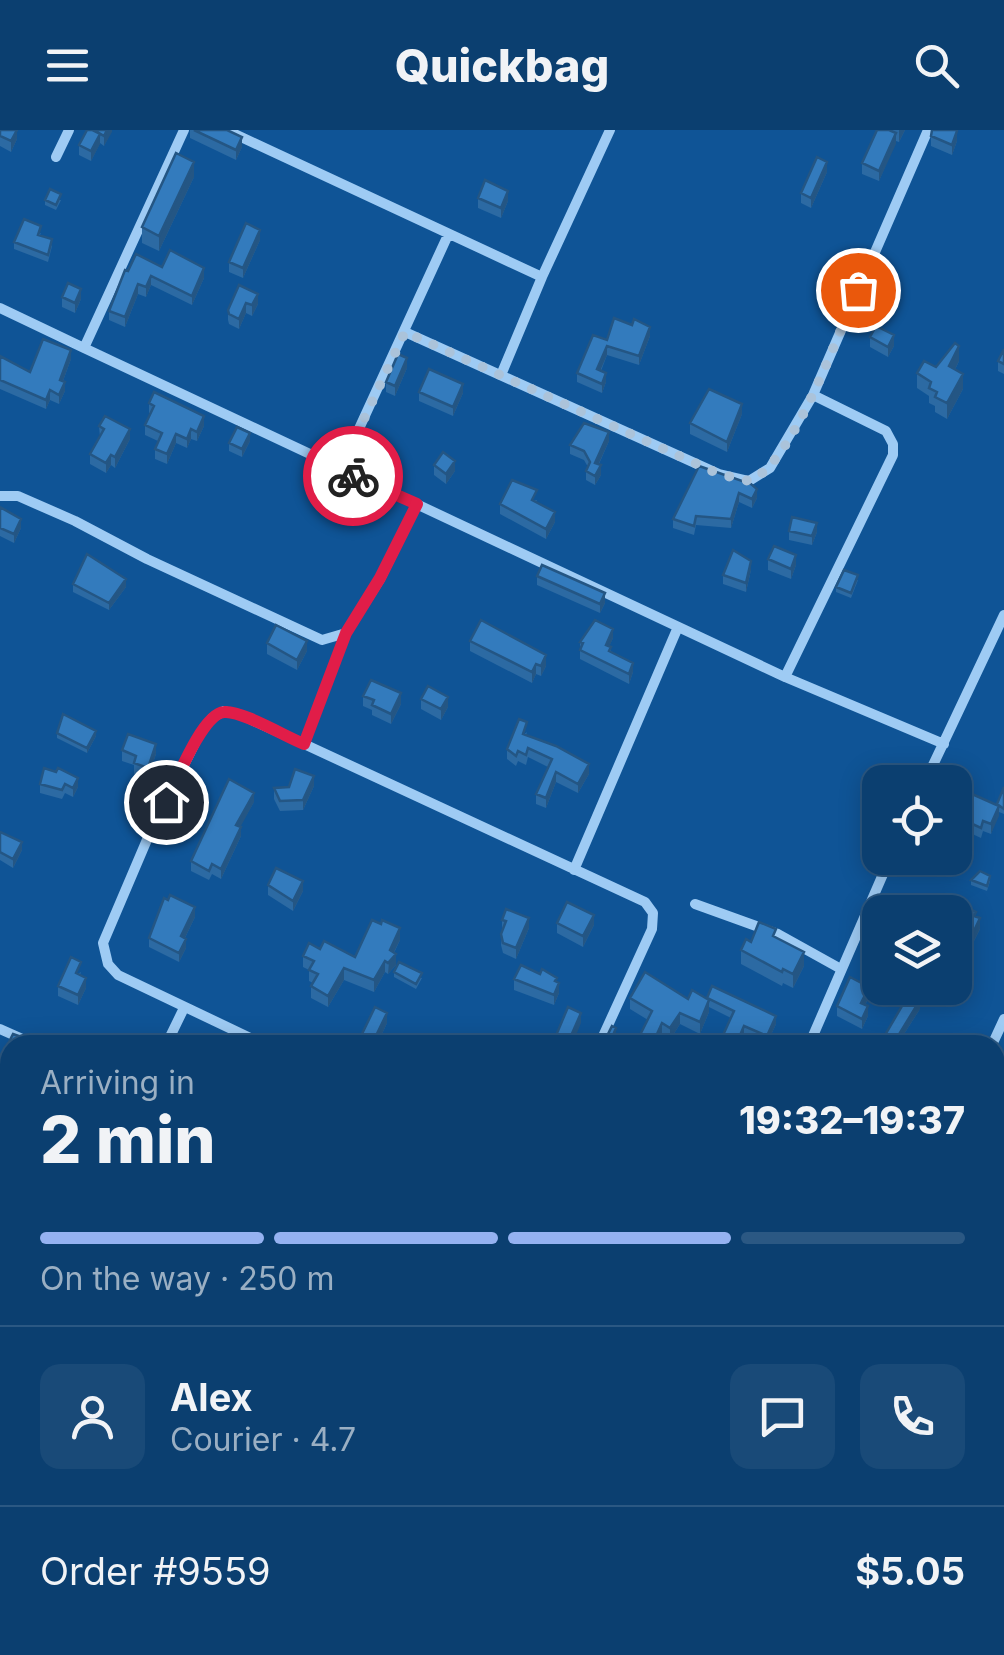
<!DOCTYPE html>
<meta charset="utf-8">
<style>
body{margin:0;font-family:Inter,sans-serif;background:#194a78;color:#f1f3f6;height:100vh;display:flex;flex-direction:column;font-size:38px;white-space:nowrap}
*{box-sizing:border-box;margin:0}
p{font-size:32px;color:#9aafc3}
.icon{flex:none;width:55px;height:55px;fill:none;stroke:currentColor;stroke-width:2;stroke-linecap:round;stroke-linejoin:round}
.map{position:relative;flex:1;overflow:hidden}
.panel{position:absolute;left:0px;top:905px;width:1005px;height:620px;display:flex;flex-direction:column;background:#0b3f70;border-radius:30px 30px 0 0;box-shadow:0 5px 25px #0003,0 0 0 2px #2b5883}
.panel>*{flex:none}
.buttons{position:absolute;left:862px;top:635px;display:grid;gap:20px}
.buttons a{display:grid;place-items:center;width:110px;height:110px;border-radius:20px;background:#0b3f70;box-shadow:0 5px 25px #0003,0 0 0 2px #2b5883;font-size:50px}
.pin{position:absolute;display:grid;place-items:center;width:85px;height:85px;color:#fff;margin:-42px;border:5px solid #fff;border-radius:50%;box-shadow:0 2px 10px #0007}
.courier{position:absolute;display:grid;place-items:center;width:100px;height:100px;margin:-50px;border:8px solid #e11d48;border-radius:50%;background:#fff;color:#222;box-shadow:0 2px 12px #0007}
.overview em{font-style:normal;font-weight:800}
.overview div{display:flex;flex-direction:column-reverse}
.overview{display:flex;align-items:center;justify-content:space-between;height:170px;padding:0 40px}
h1{font-size:65px;font-weight:800;line-height:75px}
.bar{display:grid;grid-template-columns:repeat(4,1fr);gap:15px 10px;align-content:center;height:120px;padding:0 40px}
.bar i{height:12px;border-radius:8px;background:#2b5883}
.bar .selected{background:#95b2f1}
.bar p{grid-column:span 4}
.line{display:flex;align-items:center;gap:25px;padding:0 40px;border-top:2px solid #2b5883}
.line div{flex:1}
.round{display:grid;place-items:center;flex:none;width:105px;height:105px;border-radius:20px;background:#194a78}
header{display:flex;justify-content:space-between;align-items:center;height:130px;padding:0 40px;background:#0b3f70;font-size:45px;font-weight:800}
.map>svg:first-child{display:block}
.lines{fill:none;stroke-linecap:round;stroke-linejoin:round}
.street{stroke:#9ecbf4;stroke-width:10}
.wall{fill:#2c6aa3}
.shaded-wall{fill:#245684}
.building{fill:#337bbd;stroke:#245684;stroke-width:2.5}
.done{stroke:#abc3da;stroke-width:10;stroke-dasharray:0 18}
.route{stroke:#e11d48;stroke-width:12}
</style>
<header><svg class="icon" aria-label="menu" viewBox="0 0 24 24"><path d="M4 6h16M4 12h16M4 18h16"/></svg>Quickbag<svg class="icon" aria-label="search" viewBox="0 0 24 24"><circle cx="10" cy="10" r="6"/><path d="M15 15l6 6"/></svg></header>
<div class="map">
<svg width="1004" height="1525" viewBox="0 0 1004 1525">
<rect width="100%" height="100%" fill="#0f5496"/>
<g class="lines">
<path class="street" d="M226 0 542 147 610 0
M56 27 69 0
M0 178 84 218 184 0
M405 202 719 344 749 351 770 338 813 265 928 0
M84 218 785 547 944 614
M501 245 542 147
M340 340 448 105
M0 366H18L75 391 147 429 322 510 346 503 380 449 417 374
M785 547 893 325V314L886 301 813 265
M304 614 645 772 653 783 652 799 599 915
M925 652 1004 485
M574 740 678 497
M695 774 778 804 841 839
M0 899 36 915
M166 915 184 878
M265 915 118 845 108 834 103 813 149 705 199 605 212 588 224 581 241 585 304 614 346 503
M809 915 890 728
M992 915 1004 889
M995 1028 1004 1032
M0 1086 10 1090
M995 1134 1004 1116
M0 1255 10 1260
M995 1309 1004 1314
M757 1515 778 1525
M522 1517 537 1525
M194 1525 198 1515
M703 1525 708 1515"/>
</g>
<path class="wall" d="M0 0 17 9 11 22 0 16Z
M87 0H112L104 16 100 13 91 31 79 25V15Z
M190 0H227L242 17 236 30 190 8Z
M877 0H905L899 12 896 11 879 51 862 44V33Z
M931 6 957 11 952 25 931 16Z
M827 42 811 78 801 73V63Z
M194 47 159 121 142 113V97Z
M478 68 508 71 501 88 478 78Z
M45 70H61L56 80 45 75Z
M41 103 40 105 52 116 48 132 14 119V112Z
M260 110 243 148 229 142V132Z
M162 137 204 148 192 175 151 155 146 167 138 164 125 197 109 190V181L125 140Z
M239 155 258 174 252 186 246 183 239 199 229 194 228 190V180Z
M62 167 81 169 75 183 62 177Z
M650 206 639 235 607 225 601 241 606 252 602 263 577 252V243L607 210Z
M870 207 894 216 888 227 870 217Z
M1004 219V244L998 241V231Z
M0 226 30 242 71 229 63 251 65 261 59 274 50 270 46 279 0 259Z
M959 231 955 240 963 259 947 289 935 282V276L929 273V266L917 258V243Z
M407 238 395 266 386 262V252Z
M419 262 463 263 453 286 419 271Z
M149 273 204 296 197 311 191 309 187 318 176 313 167 334 155 329V319L158 311 145 305V295L151 284 149 283Z
M742 284 727 322 690 304V293Z
M99 296 130 309 115 338 111 335 106 343 90 334V324L100 307Z
M250 311 242 327 229 321V313Z
M609 311 599 334 601 345 595 355 586 350V341L588 337 584 330 570 324V315Z
M434 335 455 341 446 354 434 345Z
M699 336 757 368 752 378 739 372 731 398 696 395 694 405 673 398V389Z
M537 370 536 372 555 392 546 409 500 384V374Z
M0 377 21 398 14 413 0 406Z
M789 401 817 402 812 415 789 410Z
M768 429 796 435 791 449 768 440Z
M751 440 746 462 723 454V445Z
M537 446 605 473 600 483 537 455Z
M858 450 851 468 836 462V457Z
M73 454 126 457 109 480 73 462Z
M613 508 609 516 611 521 633 542 629 554 580 529V512Z
M470 511 546 536 541 546 536 544 532 553 470 521Z
M267 513 307 521 297 540 267 524Z
M363 566 401 574 391 594 372 585V580L363 576Z
M421 569 448 577 441 590 421 579Z
M527 602 526 605 589 644 578 663 556 652 546 678 536 674V664L548 637 528 627 526 635 518 631 516 636 507 629V619Z
M57 603 96 606 87 623 57 608Z
M122 620 156 624 148 648 134 644V635L122 631Z
M56 642 78 657 73 667 65 663 62 669 40 663V654Z
M314 656 303 680 280 681 274 669V658Z
M1004 657V684L999 682 991 704 983 701 981 708 968 702V695L963 693V683L997 674Z
M254 672 240 696 241 706 221 749 212 744 209 750 191 741V731Z
M0 702 22 720 13 738 0 730Z
M943 728H955L972 732 967 740Z
M971 750 990 751 987 761 971 755Z
M268 755 303 761 293 781 268 765Z
M168 770 195 787 185 808 186 818 179 832 149 817V808Z
M955 782 976 787 980 799 973 813 955 803Z
M502 790 529 798 516 829 503 823 501 815 502 800Z
M557 793 594 795 583 817 557 803Z
M776 808 804 836 793 858 783 853 782 856 741 834V820L751 812Z
M400 810 394 823 396 835 388 844 385 842 374 862 344 850 328 877 311 868V856L313 853 309 851V840L303 837V826L320 819 355 827Z
M81 842 80 845 86 858 78 875 58 866V856Z
M394 842 422 848 416 859 394 847Z
M514 849 557 852 559 863 554 875 514 860Z
M869 867 865 875 868 886 862 899 837 886V876Z
M630 868 707 869 776 894 767 914 744 904 739 915H732L724 911V903L731 888 709 877V882L700 904 680 894 670 910 662 905 657 915H635L648 890 630 879Z
M920 879 897 915H888L885 913V905Z
M387 893 377 915H361V906Z
M10 915 8 958 0 953V930Z
M10 1115V1163L8 1167 0 1163V1116Z
M995 1183 1004 1187V1248L995 1243Z
M10 1258V1297L7 1296 1 1313 0 1275Z
M0 1348 8 1352 10 1349V1377L0 1373Z
M896 1515H963V1519L962 1525H929L924 1524V1525H907L896 1520Z"/>
<path class="shaded-wall" d="M17 0V9L11 22V11Z
M107 0H112V2L104 16V6Z
M899 0H905L899 12Z
M957 1V11L952 25V15Z
M896 3V14L879 51V41Z
M100 4V14L91 31V21Z
M242 7V17L236 30V20Z
M194 32V47L159 121V106Z
M827 32V42L811 78V68Z
M508 61V71L501 88V78Z
M260 100V110L243 148V138Z
M204 138V148L192 175V166Z
M151 146V155L146 167V157Z
M138 154V164L125 197V187Z
M81 159V169L75 183V173Z
M258 164V174L252 186V175Z
M246 173V183L239 199V189Z
M650 197V206L639 235V226Z
M894 205V216L888 227V217Z
M607 216V225L597 248V239Z
M959 216V231L949 252V236Z
M71 220V229L60 259V250Z
M407 228V238L395 266V256Z
M606 243V252L602 263V254Z
M963 244V259L947 289V273Z
M65 252V261L59 274V265Z
M463 254V263L453 286V277Z
M50 260V270L46 279V270Z
M742 274V284L727 322V312Z
M204 286V296L197 311V302Z
M130 299V309L115 338V327Z
M191 299V309L187 318V309Z
M609 302V311L595 342V333Z
M250 303V311L242 327V319Z
M176 304V313L167 334V324Z
M111 325V335L106 343V333Z
M455 331V341L446 354V344Z
M601 335V345L595 355V346Z
M757 359V368L752 378V369Z
M739 363V372L731 398V389Z
M555 382V392L546 409V399Z
M21 389V398L14 413V404Z
M817 393V402L812 415V406Z
M796 425V435L791 449V439Z
M751 431V440L746 462V453Z
M126 449V457L109 480V473Z
M605 463V473L600 483V474Z
M613 499V508L606 524V515Z
M307 511V521L297 540V530Z
M546 525V536L541 546V536Z
M633 533V542L629 554V544Z
M536 534V544L532 553V542Z
M401 563V574L391 594V584Z
M448 567V577L441 590V579Z
M96 601V606L87 623V618Z
M156 614V624L148 648V638Z
M589 634V644L578 663V654Z
M556 642V652L546 678V668Z
M314 646V656L303 680V670Z
M78 648V657L73 667V658Z
M254 663V672L236 705V695Z
M999 676V686L991 704V694Z
M241 697V706L221 749V739Z
M22 712V720L13 738V729Z
M303 751V761L293 781V771Z
M195 777V787L181 816V806Z
M594 785V795L583 817V806Z
M529 788V798L516 829V818Z
M980 788V799L973 813V803Z
M400 798V810L390 830 396 824V835L388 844 390 820Z
M186 809V818L179 832V823Z
M804 822V836L793 858V844Z
M385 831V842L374 862V850Z
M344 838V850L328 877V866Z
M86 848V858L78 875V865Z
M559 853V863L554 875V865Z
M869 857V867L861 883V873Z
M709 870V882L700 904V892Z
M920 870V879L897 915H895V911Z
M868 876V886L862 899V889Z
M387 883V893L377 915H373Z
M581 883V893L572 915H567Z
M680 883V894L670 910V898Z
M776 886V894L767 914V906Z
M662 893V905L657 915H652Z
M744 896V904L738 915V910Z
M616 898V909L614 915H609Z
M1004 1062V1072L995 1091V1081Z
M7 1286V1296L1 1313V1303Z"/>
<path class="building" d="M0 0H17L11 11 0 6Z
M87 0H92L100 4 91 21 79 15Z
M94 0H107L104 6Z
M194 0H227L242 7 236 20Z
M877 0H889L896 3 879 41 862 33Z
M932 0H956L957 1 952 15 931 6Z
M176 23 194 32 159 106 142 97Z
M817 27 827 32 811 68 801 63Z
M485 50 508 61 501 78 478 68Z
M50 59 61 64 56 75 45 70Z
M24 89 41 96 38 105 52 109 48 125 14 112Z
M246 93 260 100 243 138 229 132Z
M170 120 204 138 192 166 151 146 146 157 138 154 125 187 109 181 125 140 128 141 136 124 162 137Z
M68 153 81 159 75 173 62 167Z
M239 155 258 164 252 175 246 173 239 189 229 184 228 180Z
M614 188 632 195 634 189 650 197 639 226 607 216 597 239 606 243 602 254 577 243 593 205 607 210Z
M876 196 894 205 888 217 870 207Z
M43 209 71 220 60 250 65 252 59 265 50 260 46 270 0 250V226L30 242Z
M955 213 959 216 949 236 963 244 947 273 935 267 937 262 929 258 931 252 917 243 924 231 936 237Z
M1004 219V234L998 231Z
M398 224 407 228 395 256 386 252Z
M429 239 463 254 453 277 419 262Z
M709 259 742 274 727 312 690 293Z
M154 262 204 286 197 302 191 299 187 309 176 304 167 324 155 319 162 303 145 295 154 276 149 273Z
M105 286 130 299 115 327 111 325 106 333 90 324 104 299 99 296Z
M584 293 609 302 595 333 601 335 595 346 586 341 590 332 584 321 570 315Z
M237 297 250 303 242 319 229 313Z
M443 322 455 331 446 344 434 335Z
M699 336 751 354 757 359 752 369 739 363 731 389 696 386 694 396 673 389Z
M512 350 537 360 532 370 555 382 546 399 500 374Z
M0 377 21 389 14 404 0 398Z
M792 387 817 393 812 406 789 401Z
M774 416 796 425 791 439 768 429Z
M733 420 751 431 746 453 723 445Z
M87 424 126 449 109 473 73 454Z
M542 435 605 463 600 474 537 446Z
M844 440 858 445 851 463 836 457Z
M481 490 546 525 541 536 536 534 532 542 470 511Z
M595 490 613 499 606 515 611 517 609 521 633 533 629 544 580 520 583 513 580 512Z
M276 495 307 511 297 530 267 513Z
M371 550 401 563 391 584 372 575 374 570 363 566Z
M428 556 448 567 441 579 421 569Z
M63 584 96 601 87 618 57 603Z
M519 589 527 592 523 604 556 616 589 634 578 654 556 642 546 668 536 664 552 629 528 618 526 625 518 621 516 626 507 619Z
M128 604 156 614 148 638 134 633 136 626 122 620Z
M44 638 56 642 58 638 78 648 73 658 65 654 62 660 40 654Z
M295 639 314 646 303 670 280 671 274 658 289 657Z
M229 649 254 663 236 695 241 697 221 739 212 734 209 741 191 731Z
M1004 657V679L997 674Z
M972 664 999 676 991 694 983 691 981 698 968 692 970 686 963 683Z
M0 702 22 712 13 729 0 722Z
M955 717 972 727 967 735 952 728H955Z
M276 738 303 751 293 771 268 755Z
M980 741 990 746 987 756 971 750Z
M170 765 195 777 181 806 186 809 179 823 149 808 164 768 168 770Z
M567 772 594 785 583 806 557 793Z
M958 773 976 782 974 786 980 788 973 803 955 793V782H953Z
M506 779 529 788 516 818 503 813 501 804 506 791 502 790Z
M372 790 381 794 382 790 400 798 390 820 396 824 388 833 385 831 374 850 344 838 328 866 311 856 318 844 309 840 314 831 303 826 309 813 320 819 324 811 355 827Z
M759 792 776 799 773 806 804 822 793 844 783 839 782 842 741 820 746 809 751 812Z
M71 827 81 832 76 843 86 848 78 865 58 856Z
M399 832 422 843 416 854 394 842Z
M521 835 540 844 542 839 557 848 555 851 559 853 554 865 514 849Z
M645 842 688 869 692 860 709 870 700 892 680 883 670 898 662 893 652 915H635L652 881 630 868Z
M850 847 869 857 861 873 868 876 862 889 837 876Z
M712 856 776 886 767 906 744 896 738 910 724 903 734 881 707 868Z
M909 864 920 870 895 911 885 905Z
M375 877 387 883 373 912 361 906Z
M568 877 581 883 567 915H552Z
M612 896 616 898 609 915H595L596 913 605 910Z
M13 904 44 915H10V945L8 948 0 943V930Z
M995 1048 1004 1053V1062L995 1081Z
M4 1112 10 1115V1153L8 1156 0 1152V1116L2 1117Z
M995 1183 1004 1187V1193L1001 1200 1004 1201V1236L995 1231Z
M8 1258H10V1287L7 1286 1 1303 0 1275Z
M0 1348 8 1352 10 1349V1370L0 1366Z
M904 1515H924L921 1522Z
M926 1515H962L958 1525Z"/>
<g class="lines">
<path class="done" d="M353 346 340 340 405 202 719 344 749 351C793 335 837 204 858 160"/>
<path class="route" d="M166 672C176 652 202 584 224 582 241 580 286 607 304 614L346 503 380 448 417 374 353 346"/>
</g>
</svg>
<div class="buttons">
<a><svg class="icon" aria-label="locate" viewBox="0 0 24 24"><circle cx="12" cy="12" r="6"/><path d="M12 2v4M12 18v4M2 12h4M18 12h4"/></svg></a>
<a><svg class="icon" aria-label="layers" viewBox="0 0 24 24"><path d="M12 4l9 5-9 5-9-5zM3 14l9 5 9-5"/></svg></a>
</div>
<div class="pin" style="left:858px;top:160px;background:#ea580c"><svg class="icon" aria-label="bag" viewBox="0 0 24 24"><path d="M5 8h14l-1 12H6zM9 8a3 3 0 0 1 6 0"/></svg></div>
<div class="pin" style="left:166px;top:672px;background:#1f2937"><svg class="icon" aria-label="home" viewBox="0 0 24 24"><path d="M3 11l9-7 9 7M6 9v11h12V9"/></svg></div>
<div class="courier" style="left:353px;top:346px"><svg class="icon" aria-label="bike" viewBox="0 0 24 24"><circle cx="6" cy="16" r="4"/><circle cx="18" cy="16" r="4"/><path d="M6 16l4-8h5l3 8M10 8l3 8H6M13 5h3"/></svg></div>
<section class="panel">
<div class="overview"><div><h1>2 min</h1><p>Arriving in</p></div><em>19:32–19:37</em></div>
<div class="bar"><i class="selected"></i><i class="selected"></i><i class="selected"></i><i></i><p>On the way · 250 m</p></div>
<div class="line" style="height:180px"><a class="round"><svg class="icon" aria-label="person" viewBox="0 0 24 24"><circle cx="12" cy="8" r="4"/><path d="M4 21q1-7 8-7t8 7"/></svg></a><div><b>Alex</b><p>Courier · 4.7</p></div><a class="round"><svg class="icon" aria-label="chat" viewBox="0 0 24 24"><path d="M4 5h16v11H9l-5 4z"/></svg></a><a class="round"><svg class="icon" aria-label="phone" viewBox="0 0 24 24"><path d="M5 4h4l2 5-3 2q2 4 5 5l2-3 5 2v4C11 20 4 13 5 4z"/></svg></a></div>
<div class="line" style="height:130px"><div>Order #9559</div><b>$5.05</b></div>
</section>
</div>
